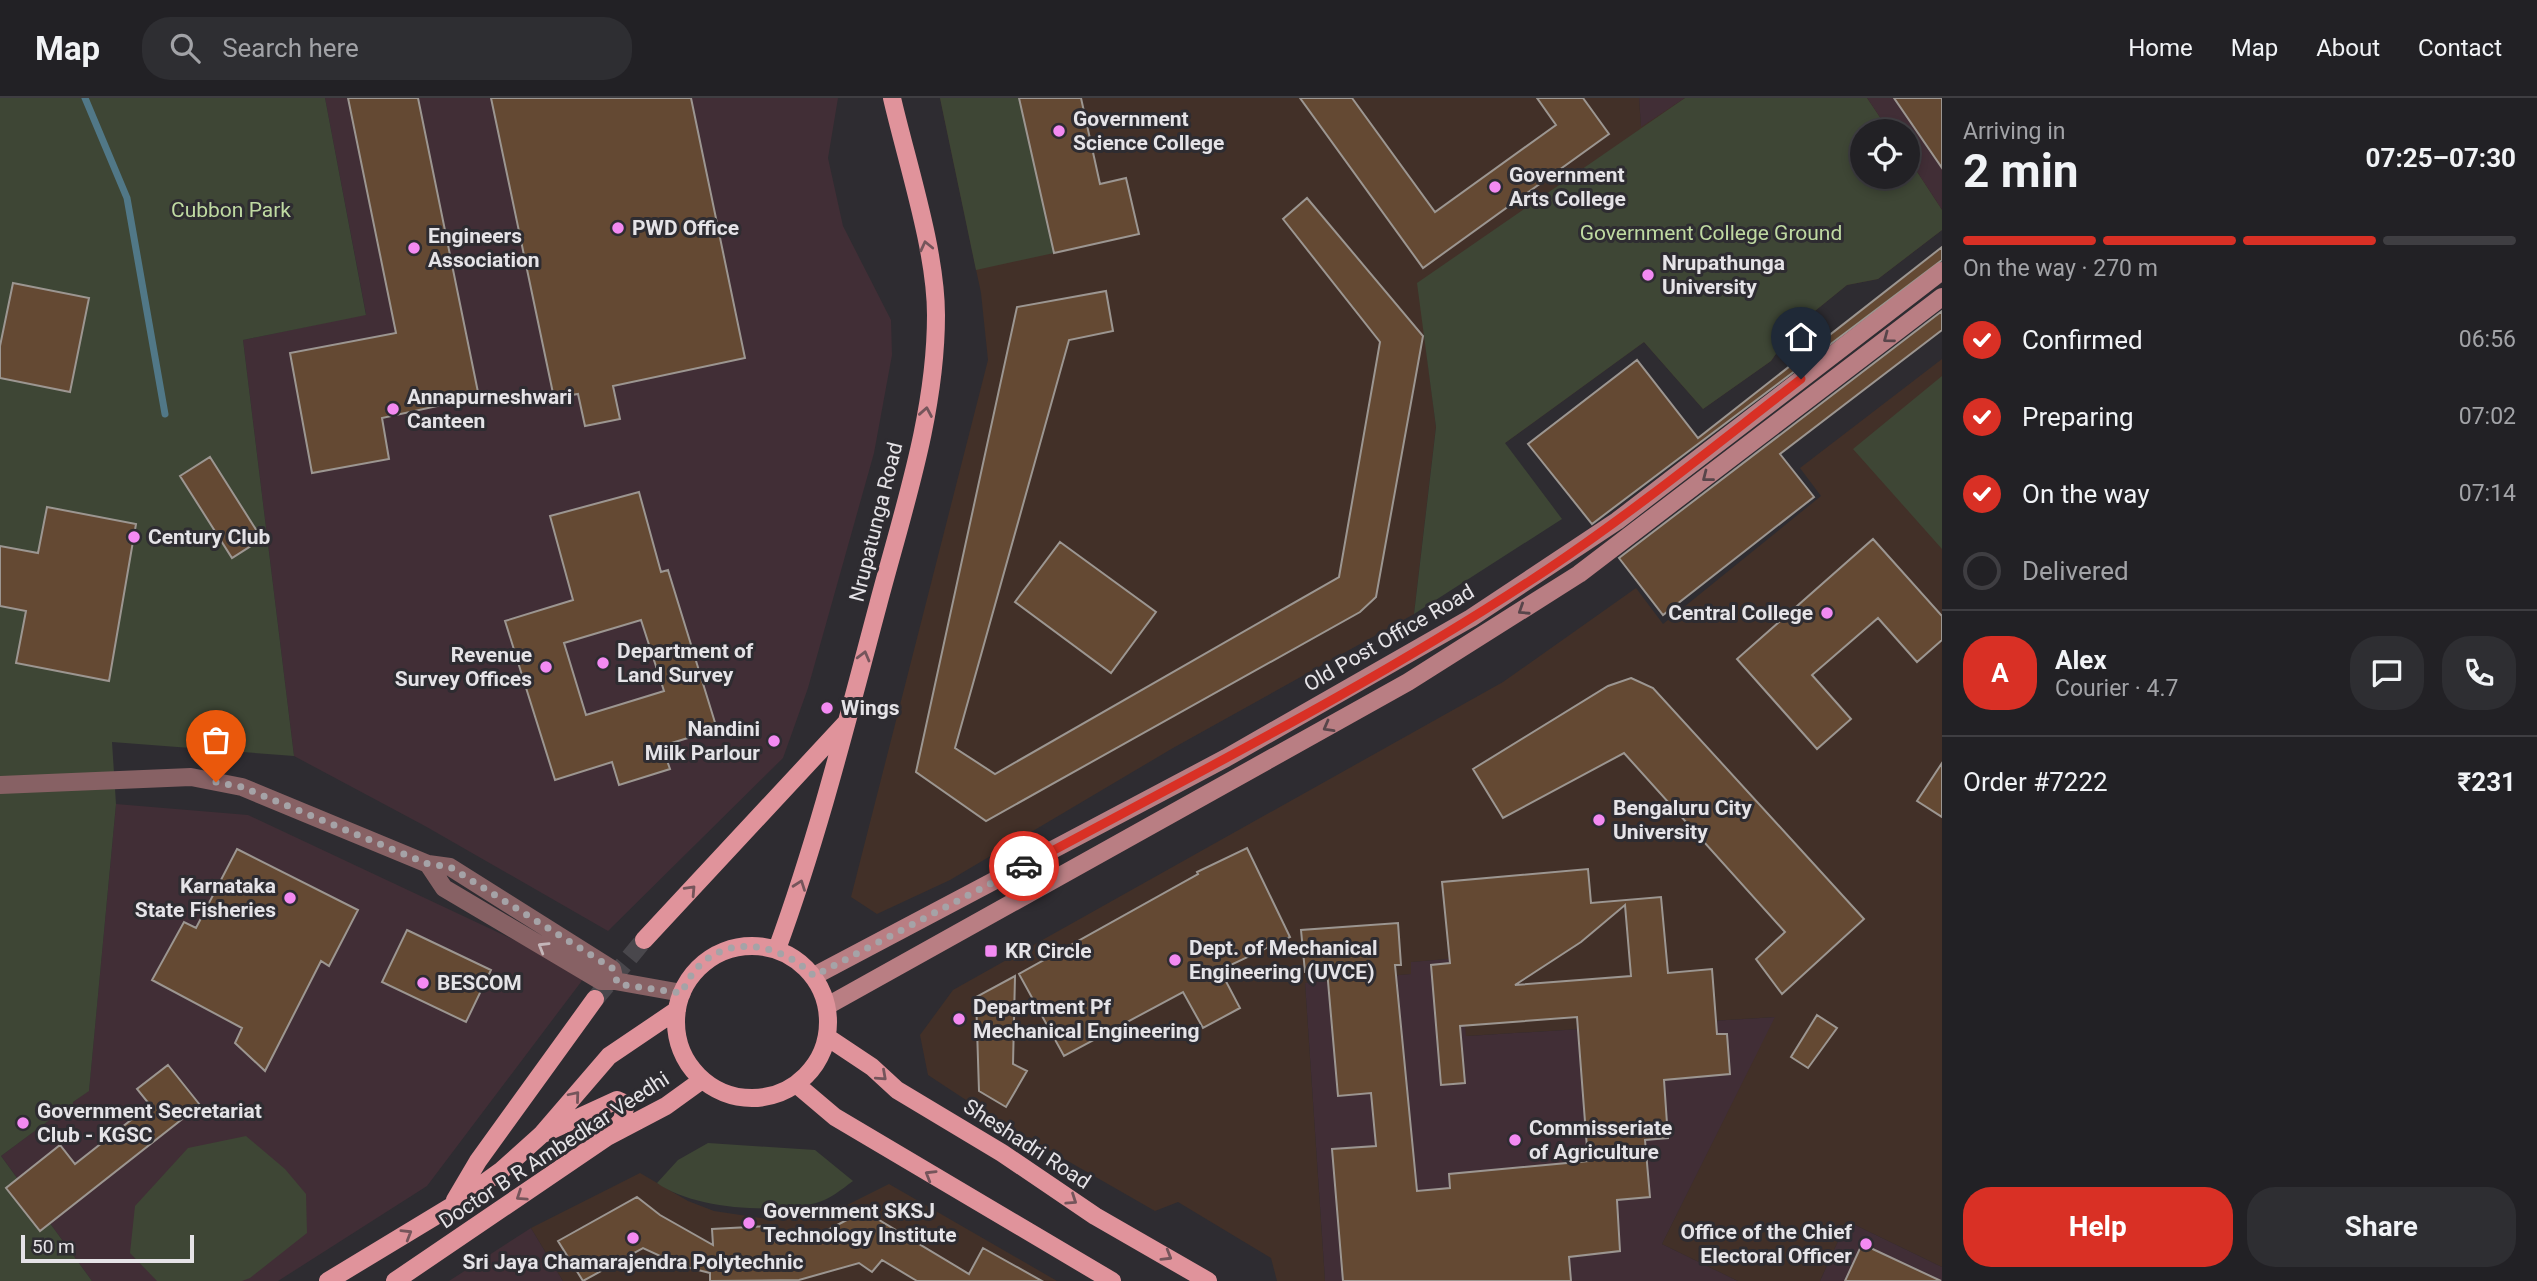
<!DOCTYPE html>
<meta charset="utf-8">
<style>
body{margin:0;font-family:Roboto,sans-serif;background:#2e2e32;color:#f1f3f6;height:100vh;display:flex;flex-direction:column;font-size:26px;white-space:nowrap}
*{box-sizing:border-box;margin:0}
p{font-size:23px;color:#a2a3a7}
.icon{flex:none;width:38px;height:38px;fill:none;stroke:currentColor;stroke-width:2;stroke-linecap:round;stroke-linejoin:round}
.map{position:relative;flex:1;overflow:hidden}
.panel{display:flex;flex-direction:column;background:#222125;width:595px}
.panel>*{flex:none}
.controls{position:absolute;left:1850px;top:21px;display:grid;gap:14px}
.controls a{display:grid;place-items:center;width:70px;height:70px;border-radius:50%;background:#222125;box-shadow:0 4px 10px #0003,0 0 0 2px #3f3e42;font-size:35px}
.scale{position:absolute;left:21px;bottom:18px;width:173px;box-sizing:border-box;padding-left:7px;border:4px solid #e5e3e7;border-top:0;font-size:19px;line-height:24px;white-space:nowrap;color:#e5e3e7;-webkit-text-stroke:5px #2e2c31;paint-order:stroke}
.pin{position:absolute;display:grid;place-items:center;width:60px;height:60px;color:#fff;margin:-72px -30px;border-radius:50% 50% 50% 0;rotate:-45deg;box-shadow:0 0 7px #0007}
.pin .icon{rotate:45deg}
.courier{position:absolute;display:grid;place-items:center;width:70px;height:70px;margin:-35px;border:5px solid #d93025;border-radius:50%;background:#fff;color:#222;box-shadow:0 2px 9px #0007}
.head em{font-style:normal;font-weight:700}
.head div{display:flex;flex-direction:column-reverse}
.head{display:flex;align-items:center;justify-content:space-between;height:119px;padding:0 21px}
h1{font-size:46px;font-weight:700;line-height:52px}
.bar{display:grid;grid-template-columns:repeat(4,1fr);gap:10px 7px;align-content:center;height:84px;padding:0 21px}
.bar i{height:9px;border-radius:5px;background:#3f3e42}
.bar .current{background:#d93025}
.bar p{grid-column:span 4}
.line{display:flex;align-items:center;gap:18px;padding:0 21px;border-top:2px solid #3f3e42}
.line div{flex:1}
.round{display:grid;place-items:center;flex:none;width:74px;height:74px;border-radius:28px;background:#2e2e32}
ol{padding:0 21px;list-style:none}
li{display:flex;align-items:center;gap:21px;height:77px}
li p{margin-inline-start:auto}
li .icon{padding:7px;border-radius:50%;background:#d93025;color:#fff;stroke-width:4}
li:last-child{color:#a2a3a7}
li i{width:38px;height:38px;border:4px solid #3f3e42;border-radius:50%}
.action{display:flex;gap:14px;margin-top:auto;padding:14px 21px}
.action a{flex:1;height:80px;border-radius:28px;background:#d93025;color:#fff;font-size:28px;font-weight:700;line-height:80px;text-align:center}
.action a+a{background:#2e2e32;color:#f1f3f6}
header{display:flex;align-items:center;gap:42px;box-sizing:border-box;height:98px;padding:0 35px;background:#222125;border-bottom:2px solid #3f3e42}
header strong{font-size:33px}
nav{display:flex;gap:38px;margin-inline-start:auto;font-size:24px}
.search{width:490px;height:63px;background:#2e2e32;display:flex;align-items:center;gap:18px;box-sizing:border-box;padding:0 24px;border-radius:28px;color:#a2a3a7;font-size:26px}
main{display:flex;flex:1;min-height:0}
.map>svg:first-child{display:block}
.commercial{fill:#412e36}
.education{fill:#423028}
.green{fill:#3e4635}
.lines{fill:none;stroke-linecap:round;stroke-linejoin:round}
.stream{stroke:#517887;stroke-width:7}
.building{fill:#644933;stroke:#9c9691;stroke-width:2;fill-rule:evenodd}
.primary-tunnel{stroke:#49474c;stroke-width:18;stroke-dasharray:18 9;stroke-linecap:butt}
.street{stroke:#876164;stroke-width:18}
.secondary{stroke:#b97e83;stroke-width:18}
.primary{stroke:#e0939b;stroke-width:18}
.oneway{stroke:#75555b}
.oneway2{stroke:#58454a}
.oneway3{stroke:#c4b6b9}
.done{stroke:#a5a3a7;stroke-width:7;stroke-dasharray:0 12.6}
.route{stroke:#d93025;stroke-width:9}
.poi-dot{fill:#f38af2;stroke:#2e2c31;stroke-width:2.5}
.labels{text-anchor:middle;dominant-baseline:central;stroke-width:6;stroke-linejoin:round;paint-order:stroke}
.poi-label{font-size:21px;font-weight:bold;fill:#e5e3e7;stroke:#2e2c31;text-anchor:start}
.park-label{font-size:21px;fill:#bfdaa2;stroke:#2e2c31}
.street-label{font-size:21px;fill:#e5e3e7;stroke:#2e2c31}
</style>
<header>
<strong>Map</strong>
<div class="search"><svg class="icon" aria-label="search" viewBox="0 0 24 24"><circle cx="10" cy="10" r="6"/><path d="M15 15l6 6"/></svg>Search here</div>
<nav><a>Home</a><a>Map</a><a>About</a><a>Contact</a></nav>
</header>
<main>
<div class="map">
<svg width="1942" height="1183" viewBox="0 0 1942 1183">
<rect width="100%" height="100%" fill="#2e2c31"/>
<path class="commercial" d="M325 0H838L828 60 843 128 891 222 892 257 874 355 808 590 783 660 608 833 425 728 294 658 243 242 366 216Z
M1639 0H1685L1641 30Z
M1867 0H1942V112L1908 60V33H1889Z
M116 706 248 717 587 876 427 1088 278 1183H92L1 1058 89 992Z
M1459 860 1467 938 1776 919 1662 1146 1738 1183H1325L1305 885 1410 876V864Z
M1847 1123 1942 1169V1183H1820Z
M531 1130 563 1183H449Z"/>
<path class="education" d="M940 0H1639L1641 29 1685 0H1867L1889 33H1862V79H1908V60L1942 112V132L1878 181 1847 187 1794 230 1771 263 1703 311 1644 244 1505 345 1426 249 1436 329 1414 516 1173 650 950 782 877 816 851 799 988 262 981 195Z
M1942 261V1169L1847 1123 1820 1183H1738L1662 1146 1775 919 1466 938 1459 860 1411 864V876L1305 885 1325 1183H1277L1271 1160 1178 1104 1155 1113 998 1023 928 977 920 937 953 892 1503 584 1636 490 1663 526 1821 398 1800 370Z
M640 1075 688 1103 714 1113 767 1121 793 1120 843 1109 889 1086 1057 1183H563L531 1130Z"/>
<path class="green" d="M0 0H325L366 217 243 242 294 658 112 644 116 706 89 993 73 1004 72 1013 63 1012 1 1058 92 1183H0Z
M940 0H1019L1054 155 976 172Z
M1685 0H1867L1889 33H1862V79H1908V60L1942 112V132L1878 181 1847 187 1794 230 1771 263 1703 311 1644 244 1505 345 1562 421 1414 516 1436 329 1417 185Z
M1942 278V451L1853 351Z
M246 1038 285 1071 306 1096 307 1135 250 1180 242 1183H157L130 1155 135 1108 188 1050Z
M708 1045 815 1052 853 1083C841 1092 830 1101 816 1105 773 1116 693 1111 657 1085L678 1062Z"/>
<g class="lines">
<path class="stream" d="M85 0 127 100 165 316"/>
</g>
<path class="building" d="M348 0H418L479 299 382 320 389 361 312 375 290 255 396 235Z
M491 0H691L745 260 613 288 620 321 585 328 578 296 554 300Z
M1019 0H1081L1100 86 1126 80 1139 136 1054 155Z
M1300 0H1352L1435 114 1556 27 1537 0H1583L1609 36 1423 170Z
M1894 0H1942V70Z
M1307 100 1423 238 1376 499 1360 514 986 723 916 674 1017 209 1106 193 1113 233 1069 242 955 650 995 676 1339 479 1380 244 1283 121Z
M1942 149V162L1592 426 1528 346 1637 262 1698 340Z
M13 185 89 200 70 294 0 280V248Z
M1942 213V232L1780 356 1814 399 1663 517 1619 460Z
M210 359 262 441 232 460 180 378Z
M639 394 661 474 668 472 717 631 662 648 670 671 619 687 612 664 555 682 505 523 573 502 550 418ZM641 522 664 593 586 617 564 545Z
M47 409 136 426 109 583 16 565 26 513 0 508V448L38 455Z
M1873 441 1942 518V542L1917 564 1878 520 1812 577 1851 621 1817 651 1737 561Z
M1060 444 1156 514 1111 575 1015 504Z
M1631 580 1653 590 1864 821 1782 896 1756 861 1785 834 1624 655 1503 720 1473 671 1608 588Z
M1942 665V719L1917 703Z
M1247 750 1290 839 1220 872 1240 910 1203 930 1183 894 1064 958 1019 876 1198 776 1197 774Z
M237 751 358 812 329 868 321 863 265 973 235 945 242 930 152 882 184 824 196 830Z
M1588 771 1591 805 1661 799 1668 875 1712 871 1717 936H1727L1730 976 1664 982 1668 1040 1645 1042 1650 1099 1617 1102 1620 1153 1569 1159 1571 1183H1343L1332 1051 1376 1048 1371 995 1338 998 1327 872 1305 874 1301 832 1398 825 1401 867H1395L1417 1093 1450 1090 1449 1076 1588 1063 1577 919 1460 928 1465 985 1441 987 1431 867 1450 865 1442 784ZM1625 807 1631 878 1515 887 1581 844Z
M407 832 491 872 466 924 382 884Z
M1015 878 1013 966 1027 973 1006 1009 979 993 976 899Z
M1817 917 1837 930 1808 970 1791 959Z
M168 967 200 1007 40 1133 6 1090 60 1047 75 1066 150 1007 137 991Z
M637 1099 660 1117 713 1147 712 1131 767 1128 768 1144 820 1136 864 1113 969 1176 983 1150 1042 1183H917L882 1162 872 1174 859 1165 799 1182 710 1183V1175L682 1168 643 1150 583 1183 558 1143Z
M1862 1146 1941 1183H1845Z"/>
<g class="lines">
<path class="primary-tunnel" d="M595 901 644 842"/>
<path class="street" d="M0 687 191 679 242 689 428 766 450 769 612 871 615 883
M428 766 444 790 601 883H615L682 895"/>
<path class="secondary" d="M814 878 1226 660 1471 520 1617 423 1942 173
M827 908 1408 584 1579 476 1942 199"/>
<path class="primary" d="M644 842 845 626
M676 924a76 76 0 1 1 152 0a76 76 0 1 1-152 0Z
M777 851C818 739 847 623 878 507 903 412 936 316 936 217 936 152 907 65 892 0
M827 939 872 969 897 992 1002 1055 1095 1118 1208 1183
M796 986 835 1019 1112 1183
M545 1035 617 1002 626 1006 622 1022 611 1034
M455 1102 478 1063 595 901
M328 1183 452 1108 502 1072 541 1037 609 958 677 912
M395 1183 607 1039 666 1008 702 982"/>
</g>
<defs><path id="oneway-chevron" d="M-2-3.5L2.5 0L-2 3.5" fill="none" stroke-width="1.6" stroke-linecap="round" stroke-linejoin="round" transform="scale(1.75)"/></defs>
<g class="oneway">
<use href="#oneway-chevron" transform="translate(926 148) rotate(-103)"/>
<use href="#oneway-chevron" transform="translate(926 314) rotate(-80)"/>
<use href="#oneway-chevron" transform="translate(864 558) rotate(-75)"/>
<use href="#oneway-chevron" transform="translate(800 787) rotate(-70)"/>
<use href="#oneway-chevron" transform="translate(691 792) rotate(-47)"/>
<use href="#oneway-chevron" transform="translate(882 978) rotate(42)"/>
<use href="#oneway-chevron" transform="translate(575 998) rotate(-50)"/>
<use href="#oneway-chevron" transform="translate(930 1077) rotate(-149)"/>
<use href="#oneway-chevron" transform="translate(521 1098) rotate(146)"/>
<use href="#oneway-chevron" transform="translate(1072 1102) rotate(34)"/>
<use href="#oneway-chevron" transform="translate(407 1136) rotate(-31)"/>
<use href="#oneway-chevron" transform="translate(1167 1158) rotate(31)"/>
</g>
<g class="oneway2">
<use href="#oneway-chevron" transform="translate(1888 240) rotate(143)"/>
<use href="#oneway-chevron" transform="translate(1707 379) rotate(142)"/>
<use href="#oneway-chevron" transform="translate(1523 512) rotate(147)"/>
<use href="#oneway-chevron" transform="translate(1328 629) rotate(151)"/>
</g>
<use class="oneway3" href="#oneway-chevron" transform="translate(543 849) rotate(-149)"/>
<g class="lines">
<path class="done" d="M216 684 242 689 428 766 450 769 612 870 618 886 682 895C706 834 773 838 814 878L1024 768"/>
<path class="route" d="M1024 768C1201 673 1381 582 1548 471 1636 412 1718 345 1801 281"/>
</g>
<g class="poi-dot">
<circle cx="1059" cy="33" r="7"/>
<circle cx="1495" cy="89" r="7"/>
<circle cx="618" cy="130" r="7"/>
<circle cx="414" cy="150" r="7"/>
<circle cx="1648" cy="177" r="7"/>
<circle cx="393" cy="311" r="7"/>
<circle cx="134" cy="439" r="7"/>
<circle cx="1827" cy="515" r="7"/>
<circle cx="603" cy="565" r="7"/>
<circle cx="546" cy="569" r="7"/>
<circle cx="827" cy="610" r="7"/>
<circle cx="774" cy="643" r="7"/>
<circle cx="1599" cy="722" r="7"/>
<circle cx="290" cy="800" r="7"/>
<rect x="984" y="846" width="14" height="14" rx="3.5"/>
<circle cx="1175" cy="862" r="7"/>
<circle cx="423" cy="885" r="7"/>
<circle cx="959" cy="921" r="7"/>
<circle cx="23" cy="1025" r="7"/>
<circle cx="1515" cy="1042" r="7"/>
<circle cx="749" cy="1125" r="7"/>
<circle cx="633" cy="1140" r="7"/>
<circle cx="1866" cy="1146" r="7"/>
</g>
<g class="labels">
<g class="poi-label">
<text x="1073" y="21">Government<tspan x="1073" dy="24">Science College</tspan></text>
<text x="1509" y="77">Government<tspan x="1509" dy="24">Arts College</tspan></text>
<text x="632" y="130">PWD Office</text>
<text x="428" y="138">Engineers<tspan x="428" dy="24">Association</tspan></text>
<text x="1662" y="165">Nrupathunga<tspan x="1662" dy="24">University</tspan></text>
<text x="407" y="299">Annapurneshwari<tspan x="407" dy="24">Canteen</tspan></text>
<text x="148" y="439">Century Club</text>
<text x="1813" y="515" text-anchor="end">Central College</text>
<text x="617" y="553">Department of<tspan x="617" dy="24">Land Survey</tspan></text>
<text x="532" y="557" text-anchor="end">Revenue<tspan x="532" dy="24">Survey Offices</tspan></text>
<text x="841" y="610">Wings</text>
<text x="760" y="631" text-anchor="end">Nandini<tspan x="760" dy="24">Milk Parlour</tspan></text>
<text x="1613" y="710">Bengaluru City<tspan x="1613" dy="24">University</tspan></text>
<text x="276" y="788" text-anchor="end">Karnataka<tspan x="276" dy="24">State Fisheries</tspan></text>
<text x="1189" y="850">Dept. of Mechanical<tspan x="1189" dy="24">Engineering (UVCE)</tspan></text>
<text x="1005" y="853">KR Circle</text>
<text x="437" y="885">BESCOM</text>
<text x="973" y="909">Department Pf<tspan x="973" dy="24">Mechanical Engineering</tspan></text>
<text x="37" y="1013">Government Secretariat<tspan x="37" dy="24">Club - KGSC</tspan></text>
<text x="1529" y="1030">Commisseriate<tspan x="1529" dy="24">of Agriculture</tspan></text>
<text x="763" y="1113">Government SKSJ<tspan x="763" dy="24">Technology Institute</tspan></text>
<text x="1852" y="1134" text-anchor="end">Office of the Chief<tspan x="1852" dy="24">Electoral Officer</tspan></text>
<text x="633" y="1164" text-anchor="middle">Sri Jaya Chamarajendra Polytechnic</text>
</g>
<g class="park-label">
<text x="231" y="112">Cubbon Park</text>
<text x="1711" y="135">Government College Ground</text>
</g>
<g class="street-label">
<text transform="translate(876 424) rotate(-76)">Nrupatunga Road</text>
<text transform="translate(1389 540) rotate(-30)">Old Post Office Road</text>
<text transform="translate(1027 1046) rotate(33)">Sheshadri Road</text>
<text transform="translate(554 1052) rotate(-33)">Doctor B R Ambedkar Veedhi</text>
</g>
</g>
</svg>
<div class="controls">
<a><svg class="icon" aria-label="locate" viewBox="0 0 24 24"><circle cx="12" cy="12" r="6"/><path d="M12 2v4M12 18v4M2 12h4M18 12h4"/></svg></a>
</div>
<div class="scale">50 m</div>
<div class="pin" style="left:216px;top:684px;background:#ea580c"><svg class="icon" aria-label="bag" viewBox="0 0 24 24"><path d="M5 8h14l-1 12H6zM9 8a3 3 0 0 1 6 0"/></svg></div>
<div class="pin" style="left:1801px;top:281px;background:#1f2937"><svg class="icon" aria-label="home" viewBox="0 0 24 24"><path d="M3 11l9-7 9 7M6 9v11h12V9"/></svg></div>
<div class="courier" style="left:1024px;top:768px"><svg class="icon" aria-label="car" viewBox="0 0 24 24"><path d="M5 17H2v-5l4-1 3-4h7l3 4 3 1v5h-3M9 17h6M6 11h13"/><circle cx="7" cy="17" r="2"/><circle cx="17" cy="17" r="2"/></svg></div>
</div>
<section class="panel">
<div class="head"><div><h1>2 min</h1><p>Arriving in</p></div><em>07:25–07:30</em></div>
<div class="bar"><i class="current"></i><i class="current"></i><i class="current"></i><i></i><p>On the way · 270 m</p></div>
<ol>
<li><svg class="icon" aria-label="check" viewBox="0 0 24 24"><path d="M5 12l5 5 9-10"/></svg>Confirmed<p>06:56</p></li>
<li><svg class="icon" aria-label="check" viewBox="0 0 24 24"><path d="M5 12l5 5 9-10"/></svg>Preparing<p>07:02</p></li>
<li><svg class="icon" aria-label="check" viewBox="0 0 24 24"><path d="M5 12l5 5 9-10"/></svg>On the way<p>07:14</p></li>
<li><i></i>Delivered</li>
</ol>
<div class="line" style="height:126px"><b class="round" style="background:#d93025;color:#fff">A</b><div><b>Alex</b><p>Courier · 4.7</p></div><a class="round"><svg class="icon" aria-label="chat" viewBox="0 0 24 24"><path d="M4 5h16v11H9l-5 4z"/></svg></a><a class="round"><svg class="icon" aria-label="phone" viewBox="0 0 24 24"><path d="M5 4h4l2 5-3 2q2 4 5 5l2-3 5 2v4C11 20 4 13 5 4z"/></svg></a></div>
<div class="line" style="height:91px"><div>Order #7222</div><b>₹231</b></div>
<div class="action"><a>Help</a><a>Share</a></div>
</section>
</main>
